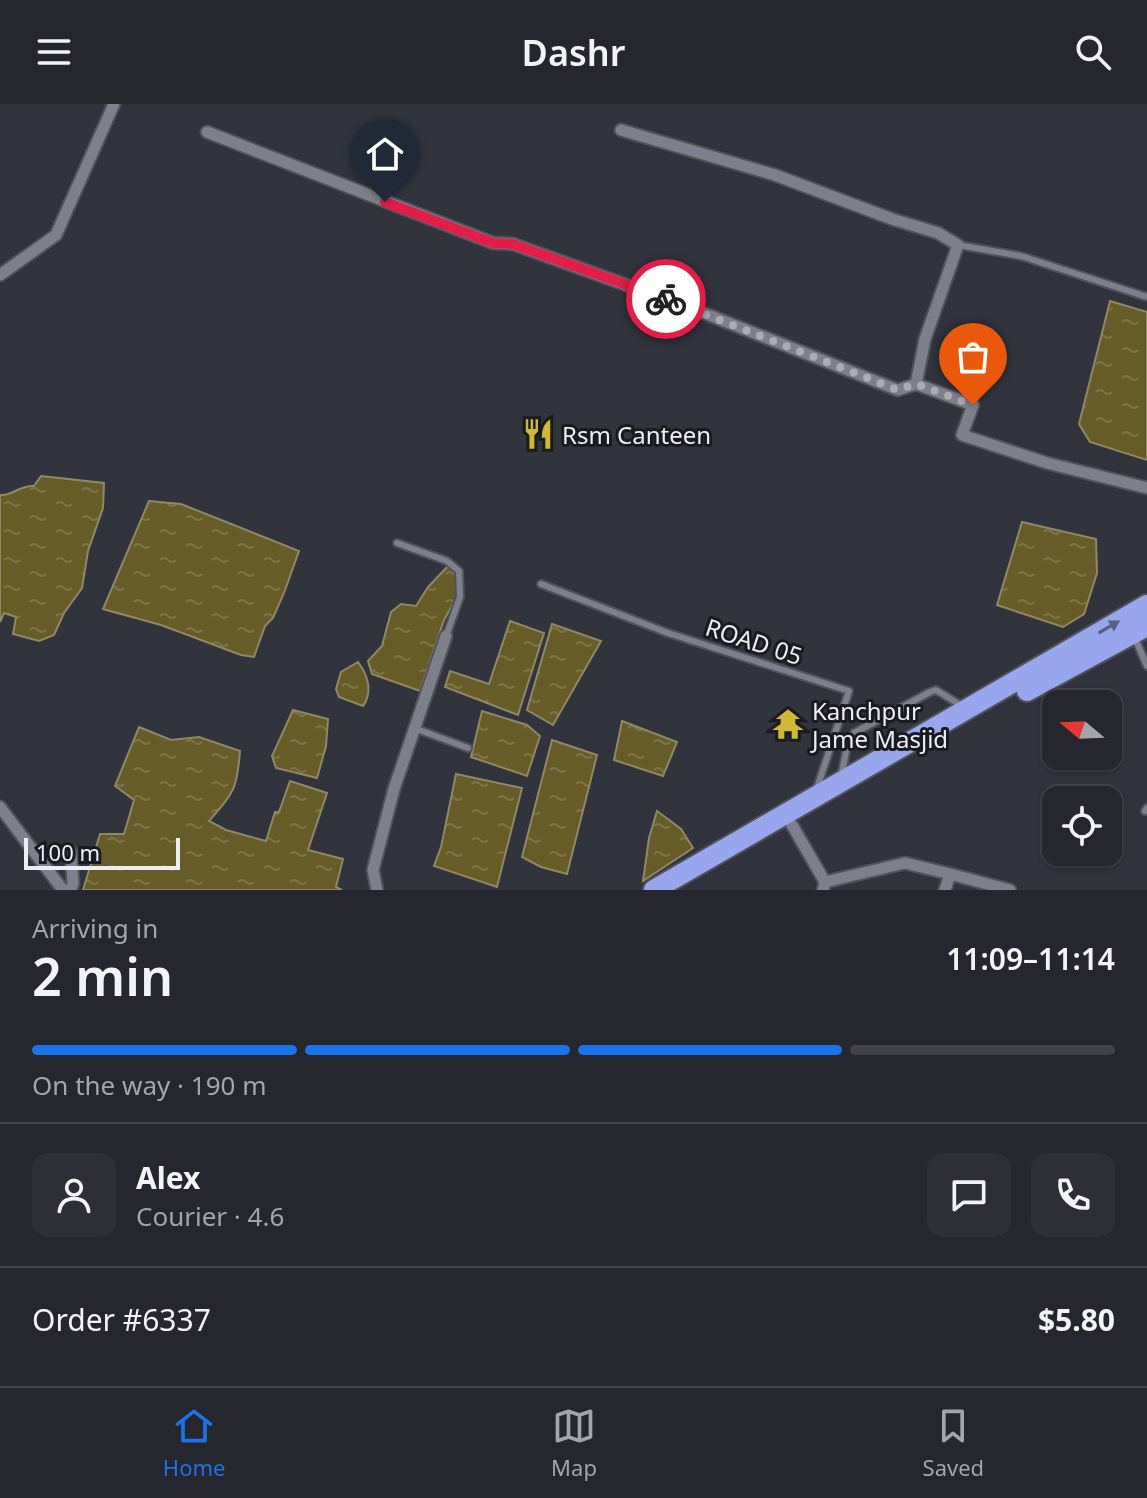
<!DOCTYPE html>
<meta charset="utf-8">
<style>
body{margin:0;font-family:"Noto Sans",sans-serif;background:#2d2e36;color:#f1f3f6;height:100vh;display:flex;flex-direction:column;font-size:30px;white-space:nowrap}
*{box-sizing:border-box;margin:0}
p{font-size:26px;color:#a3a5aa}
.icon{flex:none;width:44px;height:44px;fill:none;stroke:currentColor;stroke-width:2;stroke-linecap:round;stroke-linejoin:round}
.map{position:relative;height:786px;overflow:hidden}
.drawer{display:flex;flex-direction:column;background:#25262e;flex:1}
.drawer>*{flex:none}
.needle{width:52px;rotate:289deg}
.tools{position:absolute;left:1042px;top:586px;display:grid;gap:16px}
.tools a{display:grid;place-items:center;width:80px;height:80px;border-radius:16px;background:#25262e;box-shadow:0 2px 6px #0004,0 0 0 2px #42434a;font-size:40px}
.scale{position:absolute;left:24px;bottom:20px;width:156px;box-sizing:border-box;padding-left:8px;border:4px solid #edeef5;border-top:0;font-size:22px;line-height:28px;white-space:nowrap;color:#edeef5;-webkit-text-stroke:6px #1a1b20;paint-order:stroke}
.pin{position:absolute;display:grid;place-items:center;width:68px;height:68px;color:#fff;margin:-82px -34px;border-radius:50% 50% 50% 0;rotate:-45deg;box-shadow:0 0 8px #0007}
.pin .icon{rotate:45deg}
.courier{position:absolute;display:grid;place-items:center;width:80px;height:80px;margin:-40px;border:6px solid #e11d48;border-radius:50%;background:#fff;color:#222;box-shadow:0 2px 10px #0007}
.head em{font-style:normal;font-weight:600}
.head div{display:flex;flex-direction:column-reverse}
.head{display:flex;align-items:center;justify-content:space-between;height:136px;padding:0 32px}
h1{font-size:52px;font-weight:600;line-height:60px}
.bar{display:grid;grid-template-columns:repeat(4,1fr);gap:12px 8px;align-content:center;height:96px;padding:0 32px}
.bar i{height:10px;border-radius:6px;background:#42434a}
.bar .current{background:#1a73e8}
.bar p{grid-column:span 4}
.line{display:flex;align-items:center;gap:20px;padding:0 32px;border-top:2px solid #42434a}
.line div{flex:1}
.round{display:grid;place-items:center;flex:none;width:84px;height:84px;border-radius:16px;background:#2d2e36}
header{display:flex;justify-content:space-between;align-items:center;height:104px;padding:0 32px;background:#25262e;font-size:36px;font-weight:600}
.tab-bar{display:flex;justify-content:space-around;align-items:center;height:112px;border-top:2px solid #42434a;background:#25262e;font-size:22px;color:#a3a5aa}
.tab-bar a{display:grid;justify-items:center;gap:4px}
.tab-bar .current{color:#1a73e8}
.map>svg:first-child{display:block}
.water{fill:url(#water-ripples);stroke:#8f8865;stroke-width:2}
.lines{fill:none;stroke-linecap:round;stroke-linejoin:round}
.lane-casing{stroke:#50525a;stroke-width:10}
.street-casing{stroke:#50525a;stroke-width:15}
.highway-casing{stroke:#50525a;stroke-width:24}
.lane{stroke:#7d808c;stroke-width:6}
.street{stroke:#7d808c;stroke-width:11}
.highway{stroke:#98a6ee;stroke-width:20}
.oneway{fill:#596087}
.done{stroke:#abadb5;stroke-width:8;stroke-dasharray:0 14.4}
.route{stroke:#e11d48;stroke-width:10}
.labels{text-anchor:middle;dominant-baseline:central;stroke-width:6;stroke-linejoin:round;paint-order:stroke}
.poi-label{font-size:24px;fill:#edeef5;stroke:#1a1b20;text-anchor:start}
.street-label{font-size:24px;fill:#edeef5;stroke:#1a1b20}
</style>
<header><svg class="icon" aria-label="menu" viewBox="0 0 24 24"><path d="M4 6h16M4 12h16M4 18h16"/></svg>Dashr<svg class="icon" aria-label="search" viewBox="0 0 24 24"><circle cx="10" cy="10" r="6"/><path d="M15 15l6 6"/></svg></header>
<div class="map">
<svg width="1147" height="786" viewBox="0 0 1147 786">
<defs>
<pattern id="water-ripples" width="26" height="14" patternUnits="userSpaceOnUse" patternTransform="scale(2)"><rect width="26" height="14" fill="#675c27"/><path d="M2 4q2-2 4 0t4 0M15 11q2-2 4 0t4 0" fill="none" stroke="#7d7447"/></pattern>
</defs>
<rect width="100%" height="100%" fill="#31333d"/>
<path class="water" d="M1110 197 1147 208V356L1090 338 1079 320Z
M41 372 104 379 103 404 88 447 82 484 64 509 54 531 39 537 13 530 16 513 4 509 0 518V391C13 392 19 381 34 382Z
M149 397 181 400 299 447 284 489 273 514 265 522 254 553 241 551 161 521 103 505Z
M1022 418 1096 435 1097 469 1084 510 1063 523 997 501Z
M447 463 453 465 460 474 457 493 444 516 420 587 372 570 368 557 382 542 391 508 401 500 416 502 428 483Z
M510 517 544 529 518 611 445 583 450 567 489 580Z
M552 520 601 537 553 621 527 606Z
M358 558C368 571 373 588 363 602L339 593 336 585 341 568Z
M293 606 328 615 326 642 317 674 276 664 272 652Z
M482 607 527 621 540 632 527 672 471 653Z
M622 617 677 638 663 672 614 656Z
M139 623 171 636 199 633 240 647C237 686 234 688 209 717L226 726 266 737 275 708H279L290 677 327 689 308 746 343 755 336 783 342 786H83L100 730H124L134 696 115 682Z
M552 636 597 651 567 770 541 763 522 753Z
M456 670 522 684 497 783 434 762 441 743Z
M657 707 681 725 693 744 643 777 649 734Z"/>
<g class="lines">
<defs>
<path id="lane" d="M958 141 1021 152 1147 193
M397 439 447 457 459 467 460 493 446 532
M541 480 668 529 849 587 817 684
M1134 532 1147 562
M414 624 468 644
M841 673 847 643 854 629 930 588 936 586 962 602
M1145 707 1147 704"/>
<path id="street" d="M621 26 775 71 892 115 938 129 958 141 925 235 916 280
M207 28 493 139 513 140 701 208 898 286 916 280 973 301 962 331 1047 359 1147 384
M0 171 56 131 114 0
M0 703 63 786
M792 721 825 778
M71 748 73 779 71 786
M950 770 1010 786
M377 786 373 766 394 685 446 532
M823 786 825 778 905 759 950 770 945 786"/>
<path id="highway" d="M1027 587 1147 522
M654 786 1147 501"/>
</defs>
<use href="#lane" class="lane-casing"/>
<use href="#street" class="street-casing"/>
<use href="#highway" class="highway-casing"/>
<use href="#lane" class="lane"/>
<use href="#street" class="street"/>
<use href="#highway" class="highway"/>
</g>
<defs><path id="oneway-solid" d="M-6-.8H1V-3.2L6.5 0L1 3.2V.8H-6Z" transform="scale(2)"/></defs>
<use class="oneway" href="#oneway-solid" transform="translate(1109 523) rotate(-30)"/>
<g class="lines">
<path class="done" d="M666 195 898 286 916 280 973 301"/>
<path class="route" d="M385 98 493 139 513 140 666 195"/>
</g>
<defs>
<symbol id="restaurant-bare" viewBox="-9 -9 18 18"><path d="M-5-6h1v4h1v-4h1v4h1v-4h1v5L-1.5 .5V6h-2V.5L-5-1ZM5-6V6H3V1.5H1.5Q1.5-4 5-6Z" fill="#d1b736" stroke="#1a1b20" stroke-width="2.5" paint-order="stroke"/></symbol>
<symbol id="temple-bare" viewBox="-9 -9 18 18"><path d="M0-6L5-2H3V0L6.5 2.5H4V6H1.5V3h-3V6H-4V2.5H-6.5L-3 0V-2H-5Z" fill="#d1b736" stroke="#1a1b20" stroke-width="2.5" paint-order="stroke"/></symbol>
</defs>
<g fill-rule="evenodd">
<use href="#restaurant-bare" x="516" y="308" width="44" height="44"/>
<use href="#temple-bare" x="766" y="598" width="44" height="44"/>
</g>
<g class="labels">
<g class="poi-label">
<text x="562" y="330">Rsm Canteen</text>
<text x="812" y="606">Kanchpur<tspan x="812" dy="28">Jame Masjid</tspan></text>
</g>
<g class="street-label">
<text transform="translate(754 537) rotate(18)">ROAD 05</text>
</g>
</g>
</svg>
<div class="tools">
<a><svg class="needle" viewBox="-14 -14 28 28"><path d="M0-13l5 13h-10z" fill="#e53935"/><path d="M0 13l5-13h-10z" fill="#a3a5aa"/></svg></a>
<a><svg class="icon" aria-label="locate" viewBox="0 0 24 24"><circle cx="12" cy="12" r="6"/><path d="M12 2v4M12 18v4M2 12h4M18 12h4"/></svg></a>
</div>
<div class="scale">100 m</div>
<div class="pin" style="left:973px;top:301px;background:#ea580c"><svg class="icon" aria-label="bag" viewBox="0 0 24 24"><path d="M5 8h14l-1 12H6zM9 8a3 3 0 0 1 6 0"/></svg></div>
<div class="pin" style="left:385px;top:98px;background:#1f2937"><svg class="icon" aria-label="home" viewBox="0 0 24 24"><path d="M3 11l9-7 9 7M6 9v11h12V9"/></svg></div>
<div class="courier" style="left:666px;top:195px"><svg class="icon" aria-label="bike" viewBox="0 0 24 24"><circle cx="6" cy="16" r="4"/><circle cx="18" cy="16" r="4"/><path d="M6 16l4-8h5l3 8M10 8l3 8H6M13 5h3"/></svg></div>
</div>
<section class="drawer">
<div class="head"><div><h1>2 min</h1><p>Arriving in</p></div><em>11:09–11:14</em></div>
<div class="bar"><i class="current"></i><i class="current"></i><i class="current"></i><i></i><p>On the way · 190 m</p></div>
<div class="line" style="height:144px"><a class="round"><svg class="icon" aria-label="person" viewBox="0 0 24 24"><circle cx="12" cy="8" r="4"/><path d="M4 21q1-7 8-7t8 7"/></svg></a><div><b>Alex</b><p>Courier · 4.6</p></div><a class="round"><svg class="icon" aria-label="chat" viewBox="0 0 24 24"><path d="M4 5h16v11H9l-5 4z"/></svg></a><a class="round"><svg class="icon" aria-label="phone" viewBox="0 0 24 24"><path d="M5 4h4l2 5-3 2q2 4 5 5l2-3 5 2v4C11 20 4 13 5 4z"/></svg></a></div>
<div class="line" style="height:104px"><div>Order #6337</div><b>$5.80</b></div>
</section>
<nav class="tab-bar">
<a class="current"><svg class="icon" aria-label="home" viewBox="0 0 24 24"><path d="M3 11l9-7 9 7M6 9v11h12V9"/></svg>Home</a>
<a><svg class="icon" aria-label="map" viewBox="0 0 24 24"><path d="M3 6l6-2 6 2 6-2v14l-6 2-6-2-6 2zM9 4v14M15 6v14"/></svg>Map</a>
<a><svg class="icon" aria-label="saved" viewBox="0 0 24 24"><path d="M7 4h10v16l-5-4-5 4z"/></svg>Saved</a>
</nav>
